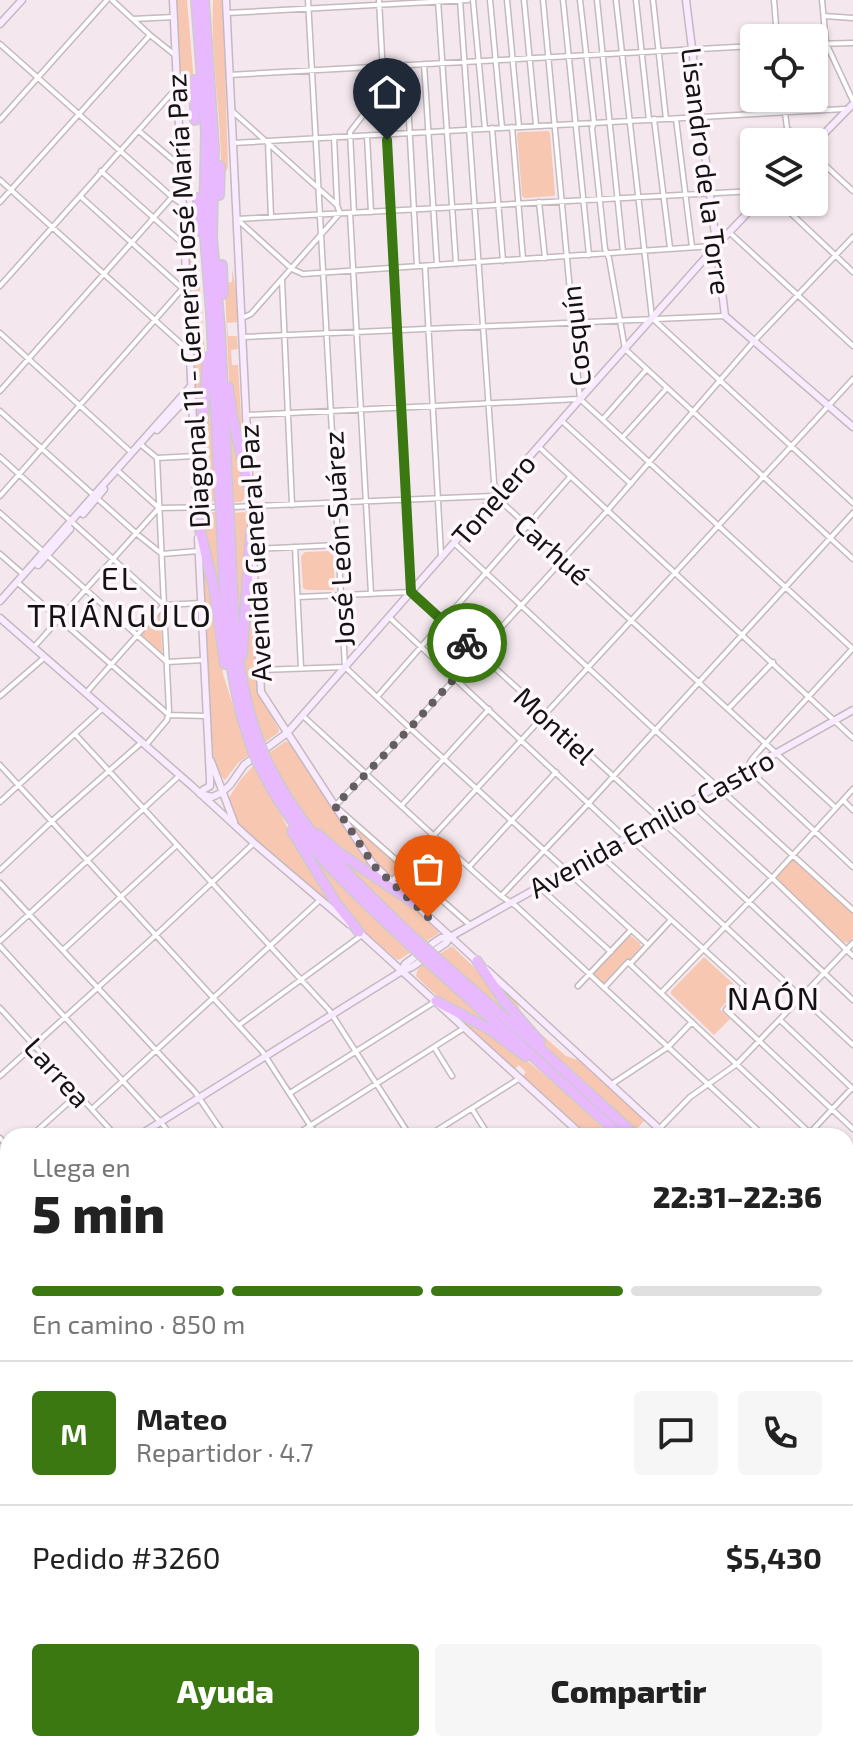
<!DOCTYPE html>
<html lang="es">
<meta charset="utf-8">
<style>
body{margin:0;font-family:"Exo 2",sans-serif;background:#f6f6f6;color:#222;height:100vh;display:flex;flex-direction:column;font-size:30px;white-space:nowrap}
*{box-sizing:border-box;margin:0}
p{font-size:26px;color:#767676}
.icon{flex:none;width:44px;height:44px;fill:none;stroke:currentColor;stroke-width:2;stroke-linecap:round;stroke-linejoin:round}
.map{position:relative;flex:1;overflow:hidden}
.drawer{position:absolute;left:0px;top:1128px;width:854px;height:624px;display:flex;flex-direction:column;background:#fff;border-radius:24px 24px 0 0;box-shadow:0 2px 6px #0004}
.drawer>*{flex:none}
.tools{position:absolute;left:740px;top:24px;display:grid;gap:16px}
.tools a{display:grid;place-items:center;width:88px;height:88px;border-radius:8px;background:#fff;box-shadow:0 2px 6px #0004;font-size:40px}
.pin{position:absolute;display:grid;place-items:center;width:68px;height:68px;color:#fff;margin:-82px -34px;border-radius:50% 50% 50% 0;rotate:-45deg;box-shadow:0 0 8px #0007}
.pin .icon{rotate:45deg}
.courier{position:absolute;display:grid;place-items:center;width:80px;height:80px;margin:-40px;border:6px solid #3b7811;border-radius:50%;background:#fff;color:#222;box-shadow:0 2px 10px #0007}
.overview em{font-style:normal;font-weight:800}
.overview div{display:flex;flex-direction:column-reverse}
.overview{display:flex;align-items:center;justify-content:space-between;height:136px;padding:0 32px}
h1{font-size:52px;font-weight:800;line-height:60px}
.bar{display:grid;grid-template-columns:repeat(4,1fr);gap:12px 8px;align-content:center;height:96px;padding:0 32px}
.bar i{height:10px;border-radius:6px;background:#e0e0e0}
.bar .on{background:#3b7811}
.bar p{grid-column:span 4}
.line{display:flex;align-items:center;gap:20px;padding:0 32px;border-top:2px solid #e0e0e0}
.line div{flex:1}
.round{display:grid;place-items:center;flex:none;width:84px;height:84px;border-radius:8px;background:#f6f6f6}
.action{display:flex;gap:16px;margin-top:auto;padding:16px 32px}
.action a{flex:1;height:92px;border-radius:8px;background:#3b7811;color:#fff;font-size:32px;font-weight:800;line-height:92px;text-align:center}
.action a+a{background:#f6f6f6;color:#222}
.map>svg:first-child{display:block}
.green{fill:#f8c7b1}
.lines{fill:none;stroke-linecap:round;stroke-linejoin:round}
.street-casing{stroke:#c5b9bf;stroke-width:7}
.secondary-casing{stroke:#c5b9bf;stroke-width:9}
.primary-casing{stroke:#cccbcb;stroke-width:10}
.highway-casing{stroke:#cccbcb;stroke-width:12}
.street{stroke:#fff;stroke-width:4}
.secondary{stroke:#f8eaff;stroke-width:6}
.primary{stroke:#f1d5fe;stroke-width:7}
.highway{stroke:#e8b9fe;stroke-width:9}
.highway-bridge-casing{stroke:#cccbcb;stroke-width:12;stroke-linecap:butt}
.highway-bridge{stroke:#e8b9fe;stroke-width:9}
.done{stroke:#635d60;stroke-width:8;stroke-dasharray:0 14.4}
.route{stroke:#3b7811;stroke-width:10}
.labels{text-anchor:middle;dominant-baseline:central;stroke-width:7;stroke-linejoin:round;paint-order:stroke}
.street-label{font-size:28px;fill:#151214;stroke:#fef7fb}
.quarter-label{font-size:32px;letter-spacing:2px;fill:#151214;stroke:#fef7fb}
</style>
<div class="map">
<svg width="853" height="1752" viewBox="0 0 853 1752">
<rect width="100%" height="100%" fill="#f4e8ee"/>
<path class="green" d="M176 0H187L193 71V104H182Z
M213 0H223L228 167 221 184C223 123 210 62 213 0Z
M548 131 550 133 555 194 554 196 524 198 522 196 517 134 519 132Z
M196 204 197 249 205 355 197 451 188 251 189 214Z
M232 269 235 284 239 322 227 323 228 336H237L238 349 231 350 232 365H238L241 415 246 462 233 411 229 382 225 291V283L232 282Z
M209 382 215 501H204C194 483 206 407 209 382Z
M228 415 244 483V499L241 502H232Z
M205 512H216L221 606 203 529V513Z
M243 512 246 513 248 543 240 631 234 513Z
M330 551 333 554 335 587 333 590H307L303 588 301 556 305 552Z
M202 556 215 607 223 674 249 755 238 763 225 780C217 774 213 756 211 745Z
M252 576 258 690 279 730 278 733 264 743 250 698 244 657Z
M158 612H161L162 654 140 636Z
M286 741 292 745 384 878C366 866 347 855 330 842 302 821 283 786 269 753Z
M254 765 297 845 338 911 237 824 228 799 241 779Z
M346 816 401 866 391 878 378 866Z
M328 847 405 900 439 932 438 934 425 942 385 904Z
M306 849 331 876 411 952 399 960 396 959 352 921Z
M796 859 853 913V938L849 943 843 942 777 880 778 874 791 860Z
M628 936H631L640 943 641 947 607 983 603 984 595 977V972Z
M452 946 484 977 522 1027 438 955Z
M704 957 739 989 720 1009 730 1019 714 1035 671 994V991Z
M424 964 510 1042C477 1022 442 1004 416 976L418 969Z
M492 978 516 1001 524 1019 566 1056 578 1060 645 1120 636 1130 553 1053 523 1020Z
M456 1016 499 1038 570 1096 611 1136H587L522 1077 526 1072 519 1065 515 1069Z"/>
<g class="lines">
<defs>
<path id="street" d="M112 0 150 35 175 55
M308 0 345 667 410 728 648 945
M379 0 411 592C560 726 707 862 853 1000
M438 0 456 264
M460 0 495 496 836 808
M473 0 485 129
M490 0 502 128
M507 0 519 127
M524 0 536 125
M543 0 580 399 853 649
M563 0 589 255
M580 0 594 123 592 128 605 249 609 258 625 349 853 559
M597 0 623 252
M616 0 652 318 853 503
M636 0 649 120
M653 0 666 119
M774 0 777 38
M822 0 826 43 853 101
M227 13 468 0
M824 16 853 18
M133 19 174 17
M0 44 172 197 181 203
M814 44 853 43
M424 64 437 265
M406 65 417 266
M229 75 754 46
M783 98 787 128 800 142
M231 110 337 205 340 213 251 314 242 318
M654 119 670 248
M676 119 692 247
M0 120 107 0
M512 127 523 259
M492 128 503 261
M139 131 180 166
M367 136 371 212
M334 137 337 203
M268 142 271 217
M233 143 845 109
M814 155 853 191
M101 171 183 244
M0 180 188 350
M80 196 182 288
M0 202 150 35
M539 202 545 258
M779 202 853 272
M350 213 371 594
M354 213 350 132 384 88
M237 219 754 191
M239 221 292 269 303 274 713 246
M729 232 853 346
M425 266 441 555
M282 280 292 505
M0 286 171 94 177 93
M0 333 132 453
M243 337 725 316
M0 391 172 197
M0 411 137 534 162 554 198 551
M247 415 578 399
M603 419 646 370
M562 421 631 484
M622 438 666 389
M139 443 157 458 195 456
M539 447 853 738
M0 457 164 605 201 603
M117 470 159 508 216 507
M0 496 183 288
M233 507 493 496
M0 513 167 662 204 660
M454 543 654 729 853 910
M295 547 301 668
M253 549 338 545
M0 554 24 575
M17 582 169 715 206 716
M298 597 411 592
M389 617 619 832 634 842 853 1045
M34 647 157 510
M853 648 766 743 752 759 747 768 853 867
M260 670 345 667
M86 693 162 607
M0 696 45 657
M377 697 570 477
M729 708 773 662
M303 716 434 836 501 896 516 906 764 1136
M75 734 329 1010 410 1136
M146 745 167 720 169 711 157 458
M0 765 262 1051 317 1136
M843 800 853 810
M0 802 103 708
M689 802 772 878 853 956
M401 806 489 709
M599 854 743 985V989L726 1010 853 1129
M469 867 556 772
M0 870 52 821 142 742
M391 882 853 379
M0 883 195 1092 225 1136
M538 886 611 952
M501 896 589 803 853 513
M470 925 335 806 410 728 607 511 754 341 853 237
M0 941 180 775
M0 946 164 1126 171 1136
M63 950 177 845
M630 964 813 1136
M578 986 631 930
M604 988 628 962 630 964 670 921
M661 993 772 878 853 789
M0 1008 116 1136
M780 1020 853 1089
M239 1025 362 935
M434 1047 452 1076
M0 1076 156 935 254 843
M612 1084 668 1047 692 1022
M290 1093 436 1001
M92 1109 320 900
M472 1109 489 1136
M659 1129 690 1097 737 1064 853 943
M31 1136 77 1095
M294 1136 464 1028
M428 1136 520 1078
M807 1136 852 1088
M0 1138 8 1147
M0 1160 8 1155
M846 1166 853 1173
M846 1188 853 1181
M846 1221 853 1213
M846 1250 853 1256
M0 1266 8 1278
M0 1321 8 1316
M0 1406 8 1401
M0 1412 8 1425
M846 1416 853 1409
M846 1460 853 1467
M0 1470 8 1483
M0 1493 8 1488
M846 1521 853 1514
M846 1549 853 1555
M0 1582 8 1595
M846 1615 853 1609
M846 1619 853 1626
M0 1672 8 1667
M846 1705 853 1712
M846 1727 853 1720
M69 1744 76 1752
M123 1744 130 1752
M178 1744 186 1752
M235 1744 242 1752
M338 1744 346 1752
M394 1744 402 1752
M664 1744 671 1752
M738 1744 745 1752
M793 1744 800 1752
M125 1752 133 1744
M262 1752 271 1744
M354 1752 363 1744
M441 1752 450 1744
M501 1752 509 1744
M617 1752 626 1744
M700 1752 708 1744
M820 1752 828 1744"/>
<path id="secondary" d="M173 0 195 463
M226 0 249 475
M686 0 725 316 853 427
M0 24 22 0
M814 144 853 104
M157 430 184 401 192 398
M197 482 198 523
M249 490 252 535
M83 514 104 489
M198 538 210 779V786L203 790
M253 554 261 692 372 863 397 887
M38 565 70 529
M0 601 191 386
M0 618 192 786
M211 761 234 822
M192 786 254 843 349 924
M200 794 212 797 221 793 230 785 244 765 287 733 580 399 716 246 758 202
M414 903 479 963
M358 931 583 1136
M429 946 441 938 450 937 853 710
M434 951 446 943 450 937
M487 970 667 1136
M402 971 405 964 416 956
M138 1136 402 971 412 967 421 961
M0 1222 8 1217
M846 1297 853 1304
M846 1362 853 1370
M846 1379 853 1385
M445 1744 452 1752
M557 1744 564 1752"/>
<path id="primary" d="M846 1319 853 1320"/>
<path id="highway" d="M196 0 206 132 204 224 211 313 220 499
M204 0 214 148 212 237 220 329 228 499
M195 120V80
M219 195 220 166
M198 198V231
M222 265 223 294
M228 387 232 415 250 493
M197 486 208 357
M221 513C225 595 224 674 253 751
M229 513C233 594 231 670 261 747
M198 522 214 588 225 664
M242 655 251 532
M266 759C301 833 356 883 414 938
M258 763C296 841 346 885 408 943
M292 831 336 903 359 932
M318 834 338 852 414 903
M477 961 504 1001 540 1042
M441 962 545 1053 636 1136
M434 967 621 1136
M436 1001 489 1029 525 1056
M846 1359 853 1360
M2 1752 17 1744"/>
</defs>
<use href="#street" class="street-casing"/>
<use href="#secondary" class="secondary-casing"/>
<use href="#primary" class="primary-casing"/>
<use href="#highway" class="highway-casing"/>
<use href="#street" class="street"/>
<use href="#secondary" class="secondary"/>
<use href="#primary" class="primary"/>
<use href="#highway" class="highway"/>
<defs>
<path id="highway-bridge" d="M220 499 221 513
M228 499 229 513
M261 747 266 759
M253 751 258 763
M414 938 441 962
M408 943 434 967
M846 1332 853 1339
M846 1343 853 1349"/>
</defs>
<use href="#highway-bridge" class="highway-bridge-casing"/>
<use href="#highway-bridge" class="highway-bridge"/>
</g>
<g class="lines">
<path class="done" d="M428 917 375 867 335 806 410 728 477 653 467 643"/>
<path class="route" d="M387 140 411 592 467 643"/>
</g>
<g class="labels">
<g class="street-label">
<text transform="translate(707 171) rotate(83)">Lisandro de la Torre</text>
<text transform="translate(187 301) rotate(-93)">Diagonal 11 - General José María Paz</text>
<text transform="translate(575 336) rotate(-96)">Cosquín</text>
<text transform="translate(493 499) rotate(-49)">Tonelero</text>
<text transform="translate(338 539) rotate(-93)">José León Suárez</text>
<text transform="translate(553 549) rotate(42)">Carhué</text>
<text transform="translate(254 553) rotate(-93)">Avenida General Paz</text>
<text transform="translate(555 725) rotate(43)">Montiel</text>
<text transform="translate(651 823) rotate(-29)">Avenida Emilio Castro</text>
<text transform="translate(58 1072) rotate(48)">Larrea</text>
</g>
<g class="quarter-label">
<text x="120" y="577">EL<tspan x="120" dy="37">TRIÁNGULO</tspan></text>
<text x="774" y="997">NAÓN</text>
</g>
</g>
</svg>
<div class="tools">
<a><svg class="icon" aria-label="locate" viewBox="0 0 24 24"><circle cx="12" cy="12" r="6"/><path d="M12 2v4M12 18v4M2 12h4M18 12h4"/></svg></a>
<a><svg class="icon" aria-label="layers" viewBox="0 0 24 24"><path d="M12 4l9 5-9 5-9-5zM3 14l9 5 9-5"/></svg></a>
</div>
<div class="pin" style="left:428px;top:917px;background:#ea580c"><svg class="icon" aria-label="bag" viewBox="0 0 24 24"><path d="M5 8h14l-1 12H6zM9 8a3 3 0 0 1 6 0"/></svg></div>
<div class="pin" style="left:387px;top:140px;background:#1f2937"><svg class="icon" aria-label="home" viewBox="0 0 24 24"><path d="M3 11l9-7 9 7M6 9v11h12V9"/></svg></div>
<div class="courier" style="left:467px;top:643px"><svg class="icon" aria-label="bike" viewBox="0 0 24 24"><circle cx="6" cy="16" r="4"/><circle cx="18" cy="16" r="4"/><path d="M6 16l4-8h5l3 8M10 8l3 8H6M13 5h3"/></svg></div>
<section class="drawer">
<div class="overview"><div><h1>5 min</h1><p>Llega en</p></div><em>22:31–22:36</em></div>
<div class="bar"><i class="on"></i><i class="on"></i><i class="on"></i><i></i><p>En camino · 850 m</p></div>
<div class="line" style="height:144px"><b class="round" style="background:#3b7811;color:#fff">M</b><div><b>Mateo</b><p>Repartidor · 4.7</p></div><a class="round"><svg class="icon" aria-label="chat" viewBox="0 0 24 24"><path d="M4 5h16v11H9l-5 4z"/></svg></a><a class="round"><svg class="icon" aria-label="phone" viewBox="0 0 24 24"><path d="M5 4h4l2 5-3 2q2 4 5 5l2-3 5 2v4C11 20 4 13 5 4z"/></svg></a></div>
<div class="line" style="height:104px"><div>Pedido #3260</div><b>$5,430</b></div>
<div class="action"><a>Ayuda</a><a>Compartir</a></div>
</section>
</div>
